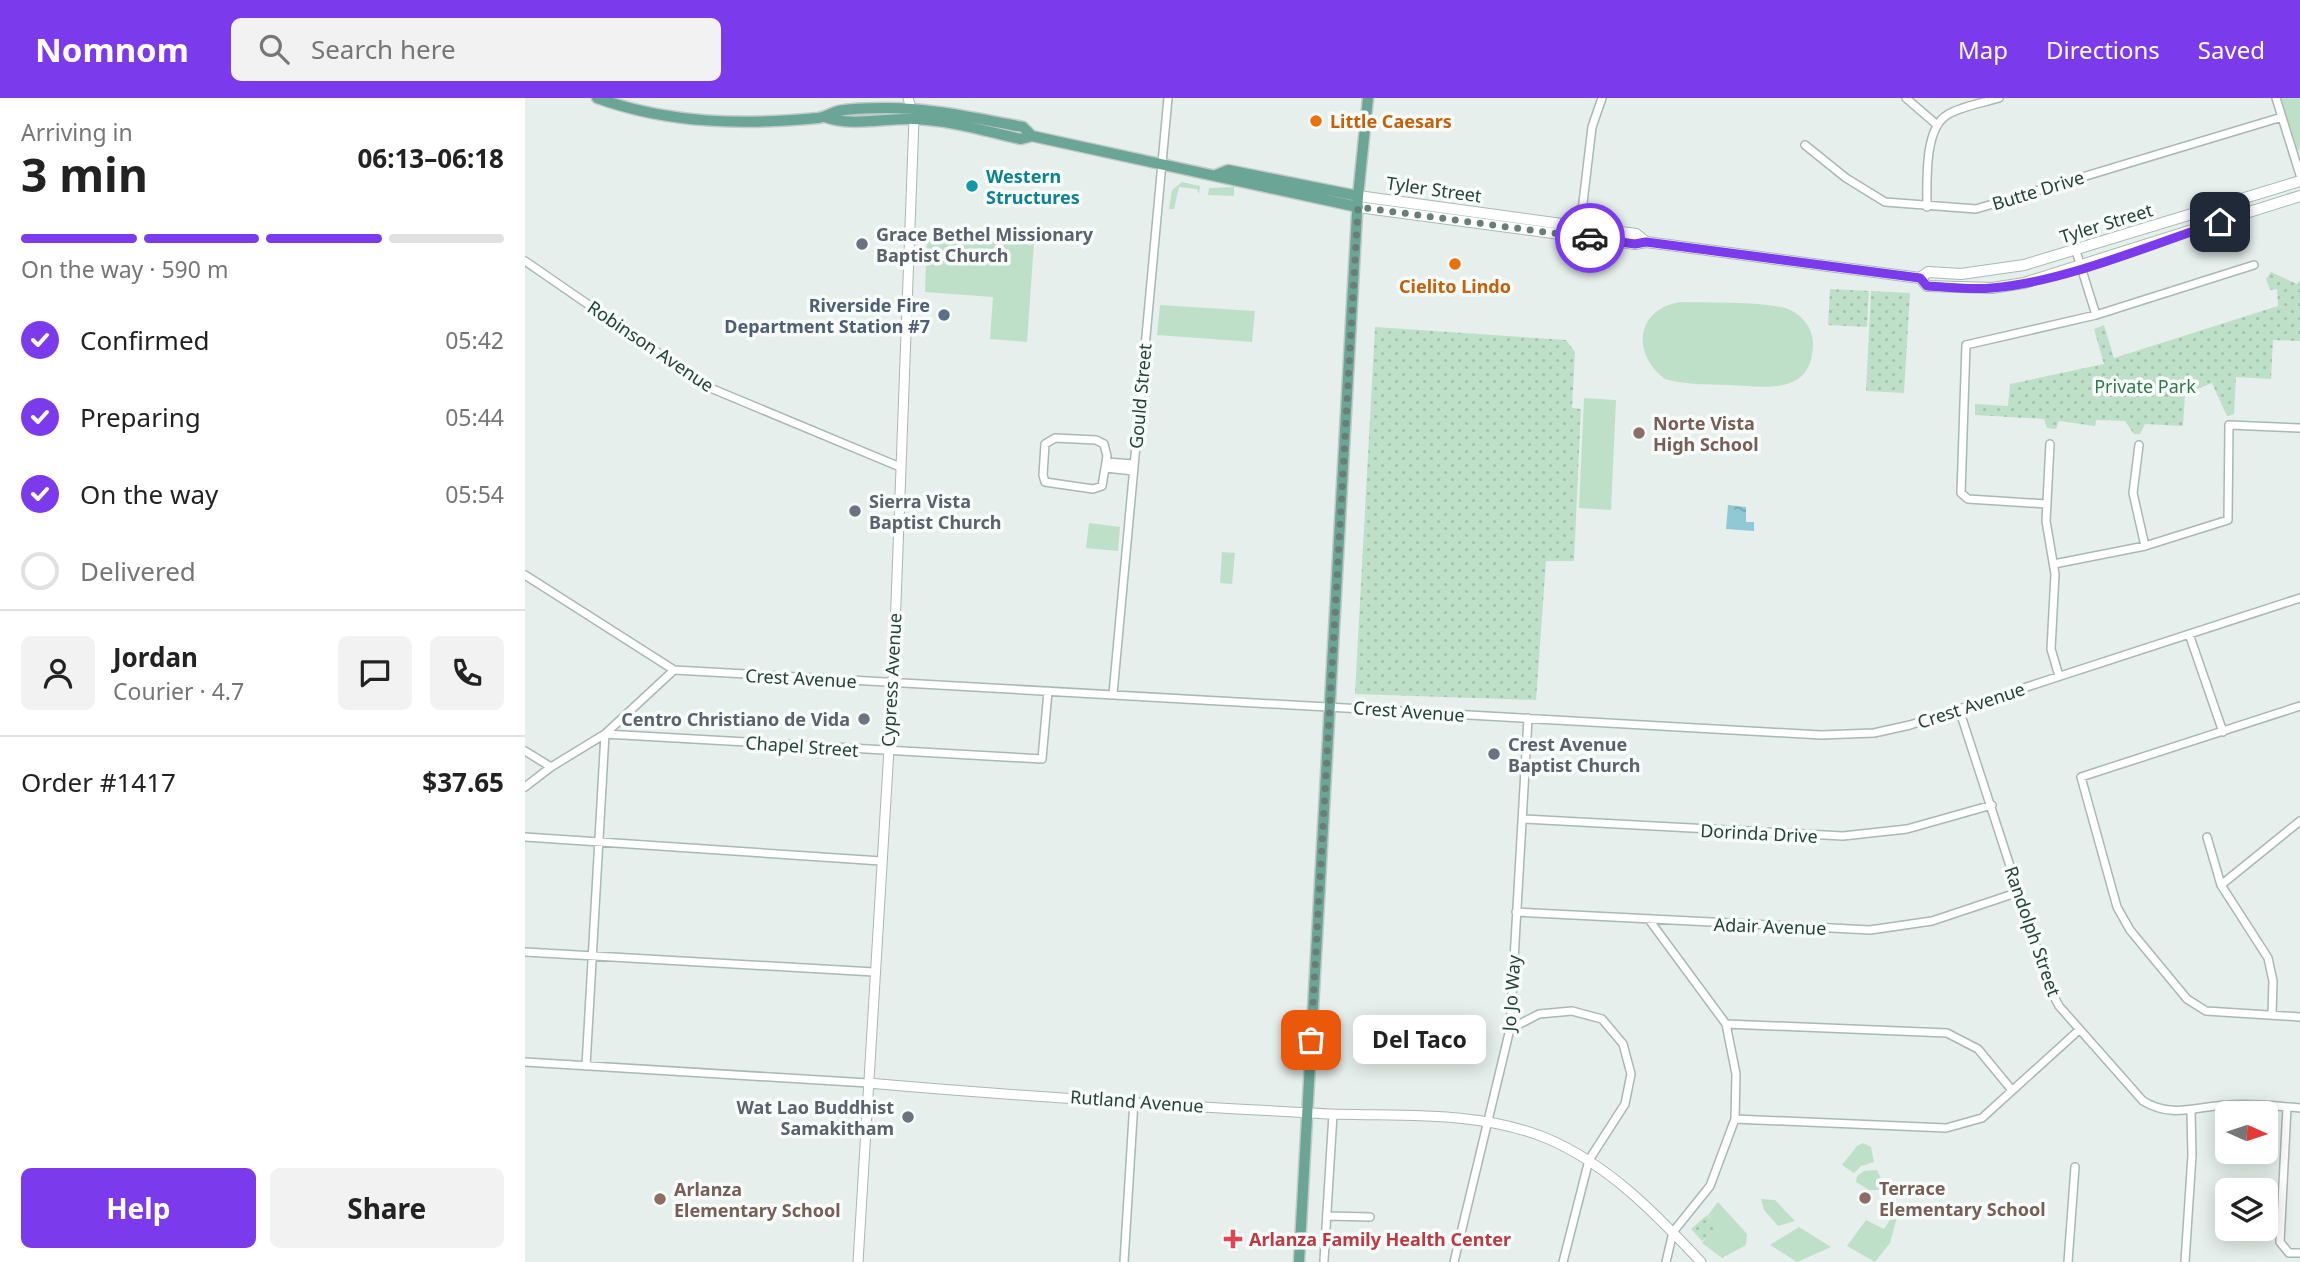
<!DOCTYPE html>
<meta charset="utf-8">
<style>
body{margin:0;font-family:"Noto Sans",sans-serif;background:#f2f2f2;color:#222;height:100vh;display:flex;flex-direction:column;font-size:26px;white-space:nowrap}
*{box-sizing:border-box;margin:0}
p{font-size:23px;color:#767676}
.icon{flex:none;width:38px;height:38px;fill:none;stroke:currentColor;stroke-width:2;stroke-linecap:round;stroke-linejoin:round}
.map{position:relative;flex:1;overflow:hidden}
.panel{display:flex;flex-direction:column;background:#fff;width:525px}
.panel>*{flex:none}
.needle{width:46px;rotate:93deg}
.tools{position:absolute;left:1690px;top:1003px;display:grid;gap:14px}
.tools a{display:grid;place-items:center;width:63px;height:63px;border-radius:10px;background:#fff;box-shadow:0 4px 18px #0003;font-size:35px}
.pin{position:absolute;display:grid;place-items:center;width:60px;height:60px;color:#fff;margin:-30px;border-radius:14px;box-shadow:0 4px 10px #0006}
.courier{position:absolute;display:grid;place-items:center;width:70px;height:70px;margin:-35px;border:5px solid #7c3aed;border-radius:50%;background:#fff;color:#222;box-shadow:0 2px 9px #0007}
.bubble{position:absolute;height:49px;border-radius:10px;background:#fff;box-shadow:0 4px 18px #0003;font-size:23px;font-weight:700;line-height:49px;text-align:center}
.head em{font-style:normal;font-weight:700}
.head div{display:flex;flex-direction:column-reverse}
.head{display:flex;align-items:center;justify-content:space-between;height:119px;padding:0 21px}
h1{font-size:46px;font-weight:700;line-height:52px}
.bar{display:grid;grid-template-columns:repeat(4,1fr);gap:10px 7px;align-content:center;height:84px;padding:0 21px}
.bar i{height:9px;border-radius:5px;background:#e0e0e0}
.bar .on{background:#7c3aed}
.bar p{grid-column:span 4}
.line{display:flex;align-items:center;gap:18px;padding:0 21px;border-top:2px solid #e0e0e0}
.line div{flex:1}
.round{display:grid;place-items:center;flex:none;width:74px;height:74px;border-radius:10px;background:#f2f2f2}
ol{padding:0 21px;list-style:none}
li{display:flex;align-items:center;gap:21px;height:77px}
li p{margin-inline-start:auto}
li .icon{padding:7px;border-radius:50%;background:#7c3aed;color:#fff;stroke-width:4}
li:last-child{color:#767676}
li i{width:38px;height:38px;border:4px solid #e0e0e0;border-radius:50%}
.primary-button{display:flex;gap:14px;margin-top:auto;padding:14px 21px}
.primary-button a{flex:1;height:80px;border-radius:10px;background:#7c3aed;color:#fff;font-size:28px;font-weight:700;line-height:80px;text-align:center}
.primary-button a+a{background:#f2f2f2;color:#222}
header{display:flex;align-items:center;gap:42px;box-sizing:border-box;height:98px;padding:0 35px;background:#7c3aed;color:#fff}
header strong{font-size:33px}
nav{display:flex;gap:38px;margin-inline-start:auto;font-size:24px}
.search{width:490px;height:63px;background:#f2f2f2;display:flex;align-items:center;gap:18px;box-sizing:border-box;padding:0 24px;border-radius:10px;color:#767676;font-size:26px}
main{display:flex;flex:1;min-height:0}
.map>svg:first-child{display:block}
.grass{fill:#bfe0c8}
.park{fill:url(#park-dots)}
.water{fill:url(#water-ripples)}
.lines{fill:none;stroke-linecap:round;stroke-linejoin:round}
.minor-casing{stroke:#a8b8b2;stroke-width:10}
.tertiary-casing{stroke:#a8b8b2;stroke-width:11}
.secondary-casing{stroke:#a4bbb3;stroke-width:12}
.primary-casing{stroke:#c2cac8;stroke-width:13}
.minor{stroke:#fff;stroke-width:7}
.tertiary{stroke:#fff;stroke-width:9}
.secondary{stroke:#fff;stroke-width:10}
.primary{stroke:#6aa596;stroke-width:10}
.done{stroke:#687f78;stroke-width:7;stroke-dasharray:0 12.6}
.route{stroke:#7c3aed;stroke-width:9}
.food-dot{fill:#e8710a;stroke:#f7fbf9;stroke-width:2.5}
.culture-dot{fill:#0f9aa8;stroke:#f7fbf9;stroke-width:2.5}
.worship-dot{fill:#6b7280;stroke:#f7fbf9;stroke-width:2.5}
.service-dot{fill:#5c6f8a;stroke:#f7fbf9;stroke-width:2.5}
.education-dot{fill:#8d6e63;stroke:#f7fbf9;stroke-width:2.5}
.health-dot{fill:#e0444e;stroke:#f7fbf9;stroke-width:2.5}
.labels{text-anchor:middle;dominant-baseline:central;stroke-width:7;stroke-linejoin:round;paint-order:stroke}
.food-label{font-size:18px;font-weight:bold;fill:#c56008;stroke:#f7fbf9;text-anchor:start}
.culture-label{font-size:18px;font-weight:bold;fill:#0d838f;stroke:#f7fbf9;text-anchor:start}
.street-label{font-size:18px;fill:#24423a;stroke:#f7fbf9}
.worship-label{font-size:18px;font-weight:bold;fill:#5b616d;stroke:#f7fbf9;text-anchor:start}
.service-label{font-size:18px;font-weight:bold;fill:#4e5e75;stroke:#f7fbf9;text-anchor:end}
.park-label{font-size:18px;fill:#2d7a4b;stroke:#f7fbf9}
.education-label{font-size:18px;font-weight:bold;fill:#785e54;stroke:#f7fbf9;text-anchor:start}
.health-label{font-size:18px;font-weight:bold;fill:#be3a42;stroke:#f7fbf9;text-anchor:start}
</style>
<header>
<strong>Nomnom</strong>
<div class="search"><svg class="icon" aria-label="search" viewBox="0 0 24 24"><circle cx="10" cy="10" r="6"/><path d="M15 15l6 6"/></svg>Search here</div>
<nav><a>Map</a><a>Directions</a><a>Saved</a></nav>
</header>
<main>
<section class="panel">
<div class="head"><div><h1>3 min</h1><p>Arriving in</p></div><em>06:13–06:18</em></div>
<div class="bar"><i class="on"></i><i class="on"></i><i class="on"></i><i></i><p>On the way · 590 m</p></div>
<ol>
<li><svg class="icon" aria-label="check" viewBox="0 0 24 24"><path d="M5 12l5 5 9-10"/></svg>Confirmed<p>05:42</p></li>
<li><svg class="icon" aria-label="check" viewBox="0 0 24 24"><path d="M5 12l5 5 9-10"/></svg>Preparing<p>05:44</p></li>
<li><svg class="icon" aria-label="check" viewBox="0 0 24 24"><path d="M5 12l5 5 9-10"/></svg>On the way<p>05:54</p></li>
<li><i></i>Delivered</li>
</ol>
<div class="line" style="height:126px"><a class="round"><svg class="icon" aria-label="person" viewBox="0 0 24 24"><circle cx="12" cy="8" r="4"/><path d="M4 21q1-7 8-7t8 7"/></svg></a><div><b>Jordan</b><p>Courier · 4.7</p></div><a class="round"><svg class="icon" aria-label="chat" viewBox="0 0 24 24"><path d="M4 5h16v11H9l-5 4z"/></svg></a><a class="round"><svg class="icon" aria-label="phone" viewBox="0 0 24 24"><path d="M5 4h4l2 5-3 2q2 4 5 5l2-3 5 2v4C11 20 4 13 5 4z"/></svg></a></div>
<div class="line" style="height:91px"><div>Order #1417</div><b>$37.65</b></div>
<div class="primary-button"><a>Help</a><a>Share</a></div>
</section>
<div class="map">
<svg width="1775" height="1164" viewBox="0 0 1775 1164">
<defs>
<pattern id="park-dots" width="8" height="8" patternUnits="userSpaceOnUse" patternTransform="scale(1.75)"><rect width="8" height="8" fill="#bfe0c8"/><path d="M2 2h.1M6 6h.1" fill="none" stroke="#a4c1ad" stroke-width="1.8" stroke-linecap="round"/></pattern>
<pattern id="water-ripples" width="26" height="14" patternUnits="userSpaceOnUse" patternTransform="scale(1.75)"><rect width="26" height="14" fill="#8ec9d4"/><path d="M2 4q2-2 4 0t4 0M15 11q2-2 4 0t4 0" fill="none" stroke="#74a5ad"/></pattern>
</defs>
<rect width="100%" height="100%" fill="#e6efeb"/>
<path class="grass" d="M1755 0H1775V53L1770 49Z
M657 84 675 88 674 96 672 91 654 89 649 111H644L647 92Z
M709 89V98L683 97 684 90Z
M402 138 509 145 502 244 465 241 468 199 400 194Z
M1155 204C1183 205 1238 203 1263 211 1276 216 1287 229 1288 243 1289 298 1242 289 1204 287 1182 286 1161 287 1140 281 1106 256 1111 211 1155 204Z
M635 207 730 213 727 244 632 237Z
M1059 300 1091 302 1086 412 1054 410Z
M564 425 595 429 593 453 561 450Z
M697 454 710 455 707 486 695 485Z
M1338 1045 1346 1049 1349 1064 1336 1068 1329 1075 1317 1067 1332 1048Z
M1352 1072 1357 1083 1354 1092H1344L1331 1084 1332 1078 1339 1073Z
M1236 1101 1250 1102 1270 1123 1253 1128 1239 1112Z
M1193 1104 1222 1136 1221 1147 1197 1160 1177 1145 1190 1127 1183 1117Z
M1370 1114 1373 1115 1365 1145 1350 1164 1322 1148 1341 1122 1359 1131Z
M1274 1129 1306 1149 1272 1164 1245 1147Z"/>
<path class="park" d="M1746 174 1772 186 1775 182V243L1748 242 1746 281 1711 279 1709 316 1702 318 1687 285 1660 296 1658 328 1620 326 1615 336H1609L1600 323 1571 322 1570 328 1534 323 1531 331 1522 330 1519 321 1450 317V306L1483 308 1485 286 1579 266 1569 231 1579 227 1589 260 1753 208 1752 191 1745 192 1741 181Z
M1305 191 1344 193 1342 229 1303 227Z
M1346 193 1385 195 1379 295 1341 293Z
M850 229 1041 242 1050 254 1047 310 1056 311 1049 463H1021L1011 602 830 596Z
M1182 1117 1193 1129 1177 1143 1166 1131Z"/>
<path class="water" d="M1203 407 1221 409V424H1229V433L1201 431Z"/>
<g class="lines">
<defs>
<path id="minor" d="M1381 0 1411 26
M1751 0 1775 77
M1280 47 1321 80 1360 104 1451 111 1757 19
M1402 109C1402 84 1399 31 1422 17 1436 8 1458 5 1474 0
M1055 130 1067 29 1077 0
M1551 153 1571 217
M0 163 183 289 375 369
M530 340 571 342 579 346 582 358 577 388 568 391 520 384 518 377 520 346Z
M1525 346 1521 423 1530 476 1526 551 1534 578
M1614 347 1608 395 1620 448
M581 364 609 366
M581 370 608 373
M1521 406 1443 401 1436 395 1441 247 1571 217 1729 167
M1529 466 1620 448 1703 422 1704 327 1775 330
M0 477 149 572 1296 637 1349 635 1385 627 1775 500
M1664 536 1698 634
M588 596 643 0
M1775 608 1556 679 1592 809 1605 832 1662 901 1681 913 1775 919
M1434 611 1525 891 1534 908 1618 1003C1648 1021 1671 1008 1703 1007 1727 1005 1752 1008 1775 1010
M80 636 517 661 523 593
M0 653 26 669
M0 689 26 669 80 636 149 572
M997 721 1318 738 1382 731 1467 707
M0 739 356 763
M1682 739 1696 787 1743 860 1748 883 1747 917
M1696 787 1775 723
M991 814 1345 832 1407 823 1494 794
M1125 823 1201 926 1211 976 1210 1021 1185 1088 1148 1134 1141 1164
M0 854 349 874
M1201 926 1422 935 1453 951 1486 991
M985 931 1014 916 1047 913 1077 921 1098 946 1106 976 1100 1006 1064 1062 1038 1164
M0 964 343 985
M61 968 80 636
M1762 1009 1755 1144 1764 1155H1775
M1210 1021 1421 1030 1457 1020 1554 932
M802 1118 845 1119
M799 1162 808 1016
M599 1164 609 1003
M929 1164 985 931 1003 620
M1543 1164 1550 1069
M1660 1164 1667 1057 1666 1014"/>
<path id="tertiary" d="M343 985C490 998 638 1007 786 1015 864 1020 947 1010 1021 1040 1083 1066 1131 1116 1176 1164
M333 1164 368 585 389 21 383 0"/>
<path id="secondary" d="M833 98 1111 136 1121 144
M833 109 1110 146 1121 144 1395 180 1402 188 1467 190 1499 185 1775 98
M1395 180 1403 174 1436 176 1499 167 1775 83"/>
<path id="primary" d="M72 0C144 26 218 27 293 20 301 19 306 15 313 13 328 10 346 10 361 10 408 10 453 21 498 29L507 38
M300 19C327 29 359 20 388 21 424 22 460 33 496 41L507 38 833 109
M691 77 703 72 833 98
M774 1164 833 98 843 0"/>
</defs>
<use href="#minor" class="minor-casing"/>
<use href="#tertiary" class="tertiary-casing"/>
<use href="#secondary" class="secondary-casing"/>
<use href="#primary" class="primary-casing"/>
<use href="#minor" class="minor"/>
<use href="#tertiary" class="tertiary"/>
<use href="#secondary" class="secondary"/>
<use href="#primary" class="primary"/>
</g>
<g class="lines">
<path class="done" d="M786 942 833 109 1065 140"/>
<path class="route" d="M1065 140 1110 146 1121 144 1395 180 1402 188C1424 189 1445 192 1467 190 1539 184 1625 147 1695 124"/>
</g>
<g class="food-dot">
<circle cx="791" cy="23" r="7"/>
<circle cx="930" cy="166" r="7"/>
</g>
<circle class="culture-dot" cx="447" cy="88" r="7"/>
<g class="worship-dot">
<circle cx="337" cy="146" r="7"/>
<circle cx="330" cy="413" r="7"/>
<circle cx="339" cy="621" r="7"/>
<circle cx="969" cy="656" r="7"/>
<circle cx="383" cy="1019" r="7"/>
</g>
<circle class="service-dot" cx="419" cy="217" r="7"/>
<g class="education-dot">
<circle cx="1114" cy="335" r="7"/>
<circle cx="1340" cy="1100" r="7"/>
<circle cx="135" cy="1101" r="7"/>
</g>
<path class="health-dot" d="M704.5 1130.5h7v7h7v7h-7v7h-7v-7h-7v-7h7z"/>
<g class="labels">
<g class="food-label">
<text x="805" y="23">Little Caesars</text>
<text x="930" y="188" text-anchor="middle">Cielito Lindo</text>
</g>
<g class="culture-label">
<text x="461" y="78">Western<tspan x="461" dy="21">Structures</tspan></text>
</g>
<g class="street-label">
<text transform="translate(909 91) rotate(8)">Tyler Street</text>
<text transform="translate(1513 92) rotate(-17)">Butte Drive</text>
<text transform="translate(1581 125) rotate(-17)">Tyler Street</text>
<text transform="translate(126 248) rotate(34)">Robinson Avenue</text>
<text transform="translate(615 298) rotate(-85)">Gould Street</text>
<text transform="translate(276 580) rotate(3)">Crest Avenue</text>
<text transform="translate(366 582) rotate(-87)">Cypress Avenue</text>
<text transform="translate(1446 607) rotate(-18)">Crest Avenue</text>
<text transform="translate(884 613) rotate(4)">Crest Avenue</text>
<text transform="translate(277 648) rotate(4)">Chapel Street</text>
<text transform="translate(1234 735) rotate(3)">Dorinda Drive</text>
<text transform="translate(1245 828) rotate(2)">Adair Avenue</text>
<text transform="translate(1508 833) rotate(71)">Randolph Street</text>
<text transform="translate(986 895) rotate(-86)">Jo Jo Way</text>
<text transform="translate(612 1003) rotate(4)">Rutland Avenue</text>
</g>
<g class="worship-label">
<text x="351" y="136">Grace Bethel Missionary<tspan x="351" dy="21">Baptist Church</tspan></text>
<text x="344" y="403">Sierra Vista<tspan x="344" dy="21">Baptist Church</tspan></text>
<text x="325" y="621" text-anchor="end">Centro Christiano de Vida</text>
<text x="983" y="646">Crest Avenue<tspan x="983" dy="21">Baptist Church</tspan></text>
<text x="369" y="1009" text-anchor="end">Wat Lao Buddhist<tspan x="369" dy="21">Samakitham</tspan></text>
</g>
<g class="service-label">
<text x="405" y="207">Riverside Fire<tspan x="405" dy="21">Department Station #7</tspan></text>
</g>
<g class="park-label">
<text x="1620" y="288">Private Park</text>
</g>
<g class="education-label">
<text x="1128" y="325">Norte Vista<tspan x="1128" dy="21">High School</tspan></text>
<text x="1354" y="1090">Terrace<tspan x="1354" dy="21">Elementary School</tspan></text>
<text x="149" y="1091">Arlanza<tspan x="149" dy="21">Elementary School</tspan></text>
</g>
<g class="health-label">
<text x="724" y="1141">Arlanza Family Health Center</text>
</g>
</g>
</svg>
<div class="tools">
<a><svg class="needle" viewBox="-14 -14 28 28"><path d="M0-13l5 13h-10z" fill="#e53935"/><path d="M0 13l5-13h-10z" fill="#767676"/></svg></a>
<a><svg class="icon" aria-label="layers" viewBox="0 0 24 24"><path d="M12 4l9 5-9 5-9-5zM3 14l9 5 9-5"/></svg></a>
</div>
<div class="pin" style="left:786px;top:942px;background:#ea580c"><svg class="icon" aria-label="bag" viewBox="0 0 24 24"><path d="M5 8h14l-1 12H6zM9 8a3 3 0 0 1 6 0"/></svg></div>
<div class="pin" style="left:1695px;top:124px;background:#1f2937"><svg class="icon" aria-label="home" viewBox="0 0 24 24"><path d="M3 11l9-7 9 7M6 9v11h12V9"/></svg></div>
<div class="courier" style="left:1065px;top:140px"><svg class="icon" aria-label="car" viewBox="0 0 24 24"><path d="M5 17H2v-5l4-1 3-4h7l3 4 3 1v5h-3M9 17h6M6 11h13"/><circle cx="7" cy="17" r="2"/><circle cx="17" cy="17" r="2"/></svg></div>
<div class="bubble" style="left:828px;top:917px;width:133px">Del Taco</div>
</div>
</main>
